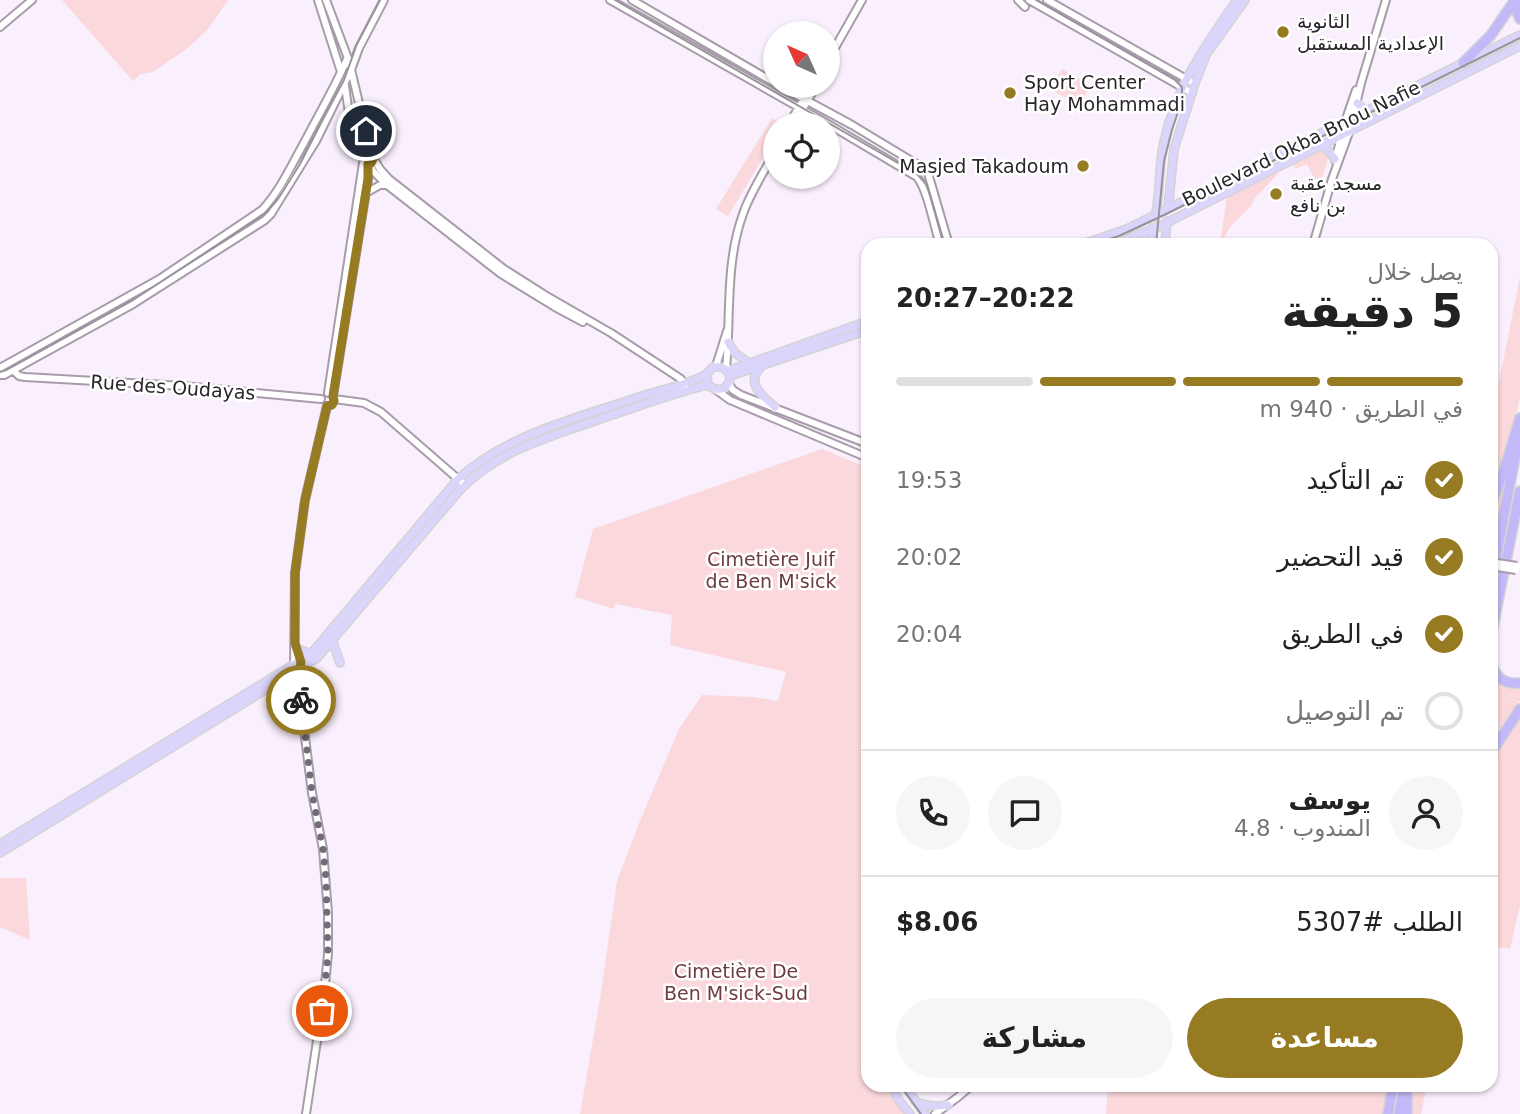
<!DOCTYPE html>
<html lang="ar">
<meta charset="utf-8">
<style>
body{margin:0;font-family:"DejaVu Sans",Cairo,sans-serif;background:#f6f6f6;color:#222;direction:rtl;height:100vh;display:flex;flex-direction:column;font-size:26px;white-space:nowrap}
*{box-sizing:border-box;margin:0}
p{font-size:23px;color:#767676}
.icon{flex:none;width:38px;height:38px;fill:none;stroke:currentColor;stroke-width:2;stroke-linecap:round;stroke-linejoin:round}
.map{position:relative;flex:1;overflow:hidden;direction:ltr}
.panel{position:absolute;left:861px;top:238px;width:637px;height:854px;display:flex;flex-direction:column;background:#fff;border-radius:21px;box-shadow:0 2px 5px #0004;direction:rtl}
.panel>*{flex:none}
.needle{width:46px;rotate:315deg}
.tools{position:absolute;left:763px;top:21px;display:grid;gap:14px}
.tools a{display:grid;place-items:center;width:77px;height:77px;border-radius:50%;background:#fff;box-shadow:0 2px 5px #0004;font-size:35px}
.pin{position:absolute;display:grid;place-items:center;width:60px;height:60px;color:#fff;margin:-30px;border:4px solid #fff;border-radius:50%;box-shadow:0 2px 7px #0007}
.courier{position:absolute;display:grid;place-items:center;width:70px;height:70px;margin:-35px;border:5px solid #967b22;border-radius:50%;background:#fff;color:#222;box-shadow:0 2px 9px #0007}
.head em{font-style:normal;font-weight:700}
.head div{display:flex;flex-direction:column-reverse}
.head{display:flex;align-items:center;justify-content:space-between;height:119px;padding:0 35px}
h1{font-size:46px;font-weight:700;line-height:52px}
.bar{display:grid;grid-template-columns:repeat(4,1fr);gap:10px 7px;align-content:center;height:84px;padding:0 35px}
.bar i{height:9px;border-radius:5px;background:#e0e0e0}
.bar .on{background:#967b22}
.bar p{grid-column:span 4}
.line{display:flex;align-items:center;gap:18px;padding:0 35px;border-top:2px solid #e0e0e0}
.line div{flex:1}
.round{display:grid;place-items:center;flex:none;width:74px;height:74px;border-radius:37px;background:#f6f6f6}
ol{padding:0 35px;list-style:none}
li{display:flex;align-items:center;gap:21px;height:77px}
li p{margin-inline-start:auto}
li .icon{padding:7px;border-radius:50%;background:#967b22;color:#fff;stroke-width:4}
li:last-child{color:#767676}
li i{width:38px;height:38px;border:4px solid #e0e0e0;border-radius:50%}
.button{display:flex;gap:14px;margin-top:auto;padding:14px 35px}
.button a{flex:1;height:80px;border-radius:42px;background:#967b22;color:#fff;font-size:28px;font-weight:700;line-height:80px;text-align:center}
.button a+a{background:#f6f6f6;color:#222}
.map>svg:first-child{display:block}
.green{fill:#fad8db}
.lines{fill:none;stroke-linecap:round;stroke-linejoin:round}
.secondary-casing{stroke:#a89cab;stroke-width:10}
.primary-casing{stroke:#d4d3d5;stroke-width:10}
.highway-casing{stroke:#d4d3d5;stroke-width:12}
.secondary{stroke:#fff;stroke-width:6}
.primary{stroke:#dbd5fb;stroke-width:7}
.highway{stroke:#c3b9f8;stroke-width:9}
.tram{stroke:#9a939d;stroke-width:2}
.secondary-bridge-casing{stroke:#a89cab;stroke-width:10;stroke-linecap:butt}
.secondary-bridge{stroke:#fff;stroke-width:6}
.done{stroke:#726c74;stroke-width:7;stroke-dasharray:0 12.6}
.route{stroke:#967b22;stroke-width:9}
.poi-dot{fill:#967b22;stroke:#fff;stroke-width:2.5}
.labels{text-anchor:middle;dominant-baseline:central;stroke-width:5;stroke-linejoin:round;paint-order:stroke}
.poi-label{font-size:19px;fill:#29252b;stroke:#fff;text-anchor:start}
.street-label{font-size:19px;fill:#29252b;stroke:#fff}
.park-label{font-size:19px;fill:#6d3b42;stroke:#fff}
</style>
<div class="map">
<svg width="1520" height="1114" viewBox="0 0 1520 1114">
<rect width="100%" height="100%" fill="#faf0fd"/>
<path class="green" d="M62 0H228L208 29 188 48 153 72 141 74 133 81Z
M1062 69 1085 82 1089 89 1080 103 1076 104 1050 89Z
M772 118 781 124H775V138L728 216 716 209Z
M1316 150 1326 153 1328 159 1322 178 1315 180 1307 164 1295 169 1293 161Z
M1273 173 1278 174 1255 198 1251 206 1231 226 1220 245 1227 196Z
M1520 277V396L1512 435 1491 487V421Z
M822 449 868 468V1085H888L904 1114H580L600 999 617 881 637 828 679 729 702 695 754 697 778 701 786 672 670 645 672 615 615 604 614 609 575 597 593 529Z
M1513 456 1495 537 1491 543V509Z
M1491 674 1502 684 1520 685V700L1491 741Z
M1520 716V905L1510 949 1491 946V759Z
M0 878H26L30 940 0 927Z
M1108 1085H1427L1421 1114H1106Z"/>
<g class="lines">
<defs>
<path id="secondary" d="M318 0 341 72
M326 0 349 61 371 154 380 169 389 179 504 269 545 295 611 333 681 379 685 386
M610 0 828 124
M632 0 775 83
M1018 0 1025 7
M1029 0 1192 93
M1047 0 1190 81
M0 27 32 0
M828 60 862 0
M345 85C348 109 351 133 363 154
M780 86 852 125 920 166 928 173 949 245
M789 124 811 86
M794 124 816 86
M828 124 917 177C928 191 934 227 940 245
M1335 160 1345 122 1356 90
M370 163 373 171 387 185 501 274 555 307 583 322
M366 193 380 185H387
M1313 245 1332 179 1350 130 1361 83 1386 0
M716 366 727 331
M0 368 161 278 262 210C280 191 292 164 305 141 319 114 335 87 347 59
M726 369C731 317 725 263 743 214 750 193 764 172 775 152
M13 370 19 376 25 377 183 386 321 399
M0 375H4L133 304 265 220 271 214 316 141 351 70 359 48 384 0
M729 384 733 390 741 395 868 444
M715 389 730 400 868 458
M328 393 363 163
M333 396 368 179V164
M334 399 364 403 381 412 465 485
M306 1114 324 994 328 954V913L323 849 312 793 299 689 294 673 295 573 305 500 327 406
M935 1114 958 1097 972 1085"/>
<path id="primary" d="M1357 103 1365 111
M1320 146 1326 148 1335 159
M1168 209 1174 149 1195 83 1207 53 1245 0
M1155 217C1161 193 1158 166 1164 142 1176 86 1205 46 1237 0
M1080 245 1127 229 1141 222 1520 35
M1114 245 1164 224 1520 46
M1152 245V228
M1165 245 1167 221
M728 342 735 353 749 363
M762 366C744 382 762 396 775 407
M728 371 868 321
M730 376 868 330
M332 640 340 663
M298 649 311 654
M0 844 311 654 458 479C509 433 581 417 645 395 658 391 697 382 706 374 709 372 711 369 713 367 741 364 730 402 708 385L707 374
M0 853 317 658 459 491C498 449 554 436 606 417 640 406 673 393 708 385
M892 1085 898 1099 910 1114
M904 1085 925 1114
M915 1101C926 1107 936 1107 948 1105"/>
<path id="highway" d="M1516 0V9L1520 19
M1463 63 1491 35 1515 0
M1491 505 1503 474 1520 418
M1491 583 1520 431
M1491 636 1520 491
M1491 661C1494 676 1504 685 1520 683
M1491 753 1520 709
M1407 1095V1114
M1388 1114 1393 1085
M1399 1114 1404 1085"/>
</defs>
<use href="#secondary" class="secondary-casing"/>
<use href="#primary" class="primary-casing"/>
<use href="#highway" class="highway-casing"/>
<use href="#secondary" class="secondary"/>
<use href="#primary" class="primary"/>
<use href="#highway" class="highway"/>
<path class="tram" d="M615 0 917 174 927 185 944 245
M1036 0 1175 80 1182 87V100L1172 130 1164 161 1156 245
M1091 245 1119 236 1164 215 1520 38
M0 372 6 370 133 300 266 213 278 199 300 164 321 123 344 80 357 44 380 0
M900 1085 921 1114"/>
<defs>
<path id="secondary-bridge" d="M1491 562 1517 566
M1491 566 1516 570"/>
</defs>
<use href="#secondary-bridge" class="secondary-bridge-casing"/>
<use href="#secondary-bridge" class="secondary-bridge"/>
</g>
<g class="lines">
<path class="done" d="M301 700 312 793 323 849 326 879 328 954 322 1011"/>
<path class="route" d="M301 700 297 683 301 662 295 643V573L305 500 327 406 332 405 334 401 333 396 368 179V164L371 163 373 159 366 131"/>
</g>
<g class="poi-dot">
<circle cx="1283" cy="32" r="7"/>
<circle cx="1010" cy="93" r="7"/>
<circle cx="1083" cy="166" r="7"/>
<circle cx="1276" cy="194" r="7"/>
</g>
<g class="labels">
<g class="poi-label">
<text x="1297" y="21">الثانوية<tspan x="1297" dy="22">الإعدادية المستقبل</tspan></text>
<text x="1024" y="82">Sport Center<tspan x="1024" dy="22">Hay Mohammadi</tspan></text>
<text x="1069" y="166" text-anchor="end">Masjed Takadoum</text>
<text x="1290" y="183">مسجد عقبة<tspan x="1290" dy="22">بن نافع</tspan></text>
</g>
<g class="street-label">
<text transform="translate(1301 143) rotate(-26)">Boulevard Okba Bnou Nafie</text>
<text transform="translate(173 387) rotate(4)">Rue des Oudayas</text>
</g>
<g class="park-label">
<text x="771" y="559">Cimetière Juif<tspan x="771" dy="22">de Ben M'sick</tspan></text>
<text x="736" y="971">Cimetière De<tspan x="736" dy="22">Ben M'sick-Sud</tspan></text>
</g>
</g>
</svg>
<div class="tools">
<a><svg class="needle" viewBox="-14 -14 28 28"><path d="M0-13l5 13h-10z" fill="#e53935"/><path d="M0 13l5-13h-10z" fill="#767676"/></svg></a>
<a><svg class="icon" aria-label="locate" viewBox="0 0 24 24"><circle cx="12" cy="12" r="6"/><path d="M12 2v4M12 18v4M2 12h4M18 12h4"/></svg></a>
</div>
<div class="pin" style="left:322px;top:1011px;background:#ea580c"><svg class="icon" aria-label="bag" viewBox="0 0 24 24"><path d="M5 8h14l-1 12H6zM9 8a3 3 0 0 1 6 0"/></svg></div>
<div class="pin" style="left:366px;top:131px;background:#1f2937"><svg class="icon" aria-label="home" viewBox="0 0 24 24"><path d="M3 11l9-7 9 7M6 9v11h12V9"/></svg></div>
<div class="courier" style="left:301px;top:700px"><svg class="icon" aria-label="bike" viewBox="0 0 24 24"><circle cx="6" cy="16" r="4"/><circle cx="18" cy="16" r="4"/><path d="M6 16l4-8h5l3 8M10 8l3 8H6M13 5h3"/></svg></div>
<section class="panel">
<div class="head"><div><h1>5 دقيقة</h1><p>يصل خلال</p></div><em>20:22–20:27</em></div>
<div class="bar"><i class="on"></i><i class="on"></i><i class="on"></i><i></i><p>في الطريق · 940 m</p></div>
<ol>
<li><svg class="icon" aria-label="check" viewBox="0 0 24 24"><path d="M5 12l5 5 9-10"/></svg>تم التأكيد<p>19:53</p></li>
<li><svg class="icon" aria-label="check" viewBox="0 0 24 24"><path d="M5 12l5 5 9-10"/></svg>قيد التحضير<p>20:02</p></li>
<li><svg class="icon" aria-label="check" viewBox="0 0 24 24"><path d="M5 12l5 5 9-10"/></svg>في الطريق<p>20:04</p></li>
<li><i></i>تم التوصيل</li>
</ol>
<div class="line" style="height:126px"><a class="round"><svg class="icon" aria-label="person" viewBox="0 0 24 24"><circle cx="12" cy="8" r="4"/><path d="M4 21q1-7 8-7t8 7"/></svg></a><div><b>يوسف</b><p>المندوب · 4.8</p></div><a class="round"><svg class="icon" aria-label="chat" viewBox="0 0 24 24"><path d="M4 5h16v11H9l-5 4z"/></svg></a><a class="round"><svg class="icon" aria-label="phone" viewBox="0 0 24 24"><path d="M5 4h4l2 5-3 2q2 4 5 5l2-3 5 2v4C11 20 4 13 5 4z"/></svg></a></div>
<div class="line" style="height:91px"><div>الطلب #5307</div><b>$8.06</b></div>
<div class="button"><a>مساعدة</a><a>مشاركة</a></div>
</section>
</div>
